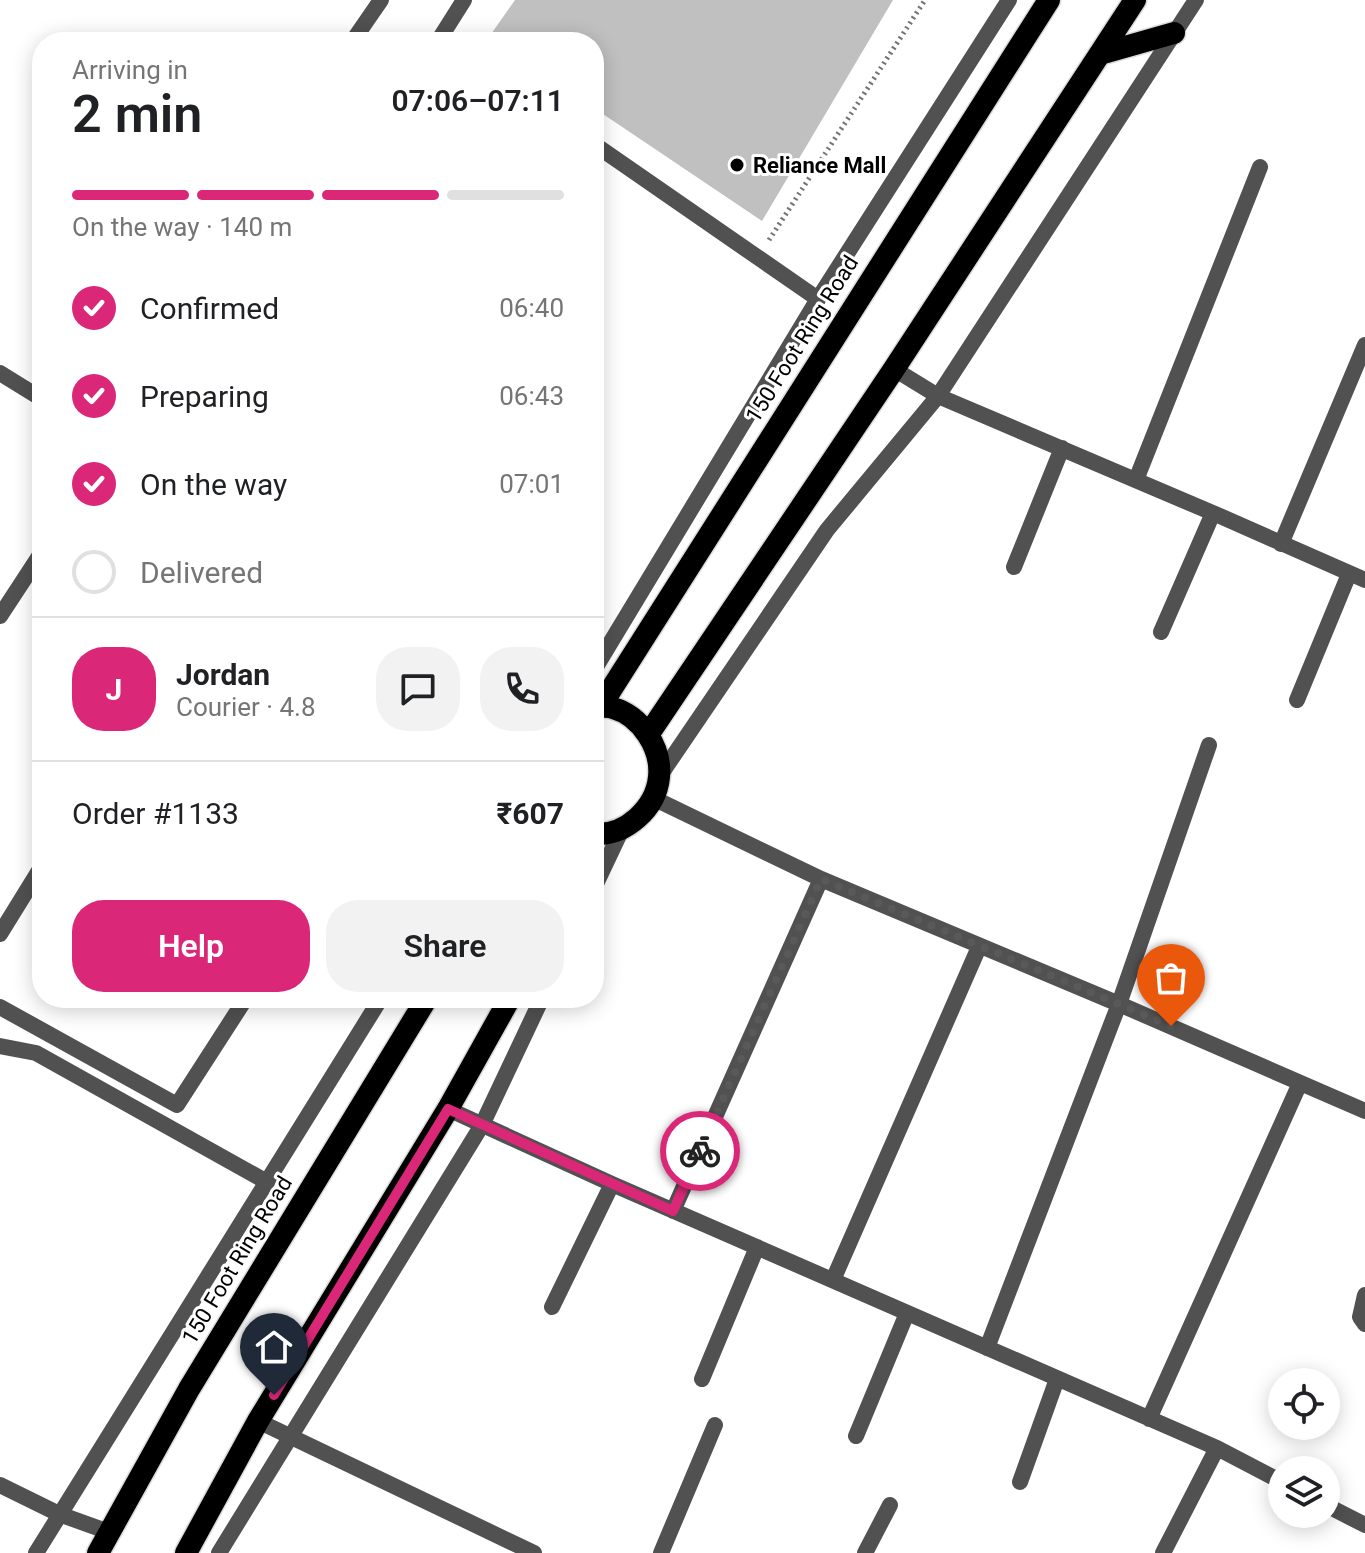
<!DOCTYPE html>
<meta charset="utf-8">
<style>
body{margin:0;font-family:Roboto,sans-serif;background:#f2f2f2;color:#202124;height:100vh;display:flex;flex-direction:column;font-size:30px;white-space:nowrap}
*{box-sizing:border-box;margin:0}
p{font-size:26px;color:#757577}
.icon{flex:none;width:44px;height:44px;fill:none;stroke:currentColor;stroke-width:2;stroke-linecap:round;stroke-linejoin:round}
.map{position:relative;flex:1;overflow:hidden}
.panel{position:absolute;left:32px;top:32px;width:572px;height:976px;display:flex;flex-direction:column;background:#fff;border-radius:32px;box-shadow:0 4px 20px #0003}
.panel>*{flex:none}
.controls{position:absolute;left:1268px;top:1368px;display:grid;gap:16px}
.controls a{display:grid;place-items:center;width:72px;height:72px;border-radius:50%;background:#fff;box-shadow:0 4px 20px #0003;font-size:40px}
.pin{position:absolute;display:grid;place-items:center;width:68px;height:68px;color:#fff;margin:-82px -34px;border-radius:50% 50% 50% 0;rotate:-45deg;box-shadow:0 0 8px #0007}
.pin .icon{rotate:45deg}
.courier{position:absolute;display:grid;place-items:center;width:80px;height:80px;margin:-40px;border:6px solid #db2777;border-radius:50%;background:#fff;color:#222;box-shadow:0 2px 10px #0007}
.headline em{font-style:normal;font-weight:600}
.headline div{display:flex;flex-direction:column-reverse}
.headline{display:flex;align-items:center;justify-content:space-between;height:136px;padding:0 40px}
h1{font-size:52px;font-weight:600;line-height:60px}
.bar{display:grid;grid-template-columns:repeat(4,1fr);gap:12px 8px;align-content:center;height:96px;padding:0 40px}
.bar i{height:10px;border-radius:6px;background:#e0e0e0}
.bar .selected{background:#db2777}
.bar p{grid-column:span 4}
.line{display:flex;align-items:center;gap:20px;padding:0 40px;border-top:2px solid #e0e0e0}
.line div{flex:1}
.round{display:grid;place-items:center;flex:none;width:84px;height:84px;border-radius:32px;background:#f2f2f2}
ol{padding:0 40px;list-style:none}
li{display:flex;align-items:center;gap:24px;height:88px}
li p{margin-inline-start:auto}
li .icon{padding:8px;border-radius:50%;background:#db2777;color:#fff;stroke-width:4}
li:last-child{color:#757577}
li i{width:44px;height:44px;border:4px solid #e0e0e0;border-radius:50%}
.cta{display:flex;gap:16px;margin-top:auto;padding:16px 40px}
.cta a{flex:1;height:92px;border-radius:32px;background:#db2777;color:#fff;font-size:32px;font-weight:600;line-height:92px;text-align:center}
.cta a+a{background:#f2f2f2;color:#202124}
.map>svg:first-child{display:block}
.building{fill:#c0c0c0}
.lines{fill:none;stroke-linecap:round;stroke-linejoin:round}
.trunk-casing{stroke:#dbdbdb;stroke-width:25}
.path{stroke:#737373;stroke-width:5;stroke-dasharray:2 4;stroke-linecap:butt}
.service{stroke:#515151;stroke-width:16}
.minor{stroke:#515151;stroke-width:16}
.tertiary{stroke:#515151;stroke-width:16}
.trunk{stroke:#000;stroke-width:22}
.done{stroke:#595959;stroke-width:8;stroke-dasharray:0 14.4}
.route{stroke:#db2777;stroke-width:10}
.poi-dot{fill:#000;stroke:#fff;stroke-width:3}
.labels{text-anchor:middle;dominant-baseline:central;stroke-width:6;stroke-linejoin:round;paint-order:stroke}
.poi-label{font-size:22px;font-weight:bold;fill:#000;stroke:#fff;text-anchor:start}
.street-label{font-size:22px;fill:#000;stroke:#fff}
</style>
<div class="map">
<svg width="1365" height="1553" viewBox="0 0 1365 1553">
<rect width="100%" height="100%" fill="#fff"/>
<path class="building" d="M515 0H893L762 221 594 108V42H496L489 37Z"/>
<g class="lines">
<defs>
<path id="trunk" d="M1100 54 1174 33
M594 706C600 707 607 706 613 708 641 716 662 748 659 777 656 808 626 836 594 834
M600 707 1049 0
M648 735 894 369 1135 0
M98 1553 189 1389 427 998
M186 1553 258 1421 448 1109 510 998"/>
</defs>
<use href="#trunk" class="trunk-casing"/>
<path class="path" d="M769 240 925 0"/>
<path class="service" d="M446 42 440 38 464 0
M594 144 818 299
M0 934 42 866
M1119 1004 1209 745
M0 1007 177 1105 246 998"/>
<path class="minor" d="M352 42 381 0
M894 369 938 396 1213 513 1365 580
M0 373 42 399
M1136 480 1260 167
M1281 544 1365 345
M1014 567 1062 448
M0 616 42 552
M1161 632 1213 513
M1297 700 1349 574
M653 798 821 879 1119 1004 1365 1111
M0 1046 36 1053 267 1182
M448 1109 612 1184 1217 1448 1282 1482
M673 1211 821 879
M833 1280 979 947
M1365 1295 1360 1317 1365 1324
M552 1307 612 1184
M987 1348 1119 1004
M702 1379 757 1247
M1149 1419 1300 1083
M258 1421 534 1553
M856 1436 907 1313
M1020 1482 1057 1379
M0 1485 59 1514 109 1532
M1326 1505 1365 1525
M661 1553 715 1425
M865 1553 890 1505
M1163 1553 1217 1448"/>
<path class="tertiary" d="M594 670 818 299 1009 0
M659 777 827 530 938 396 1196 0
M594 888 622 829
M36 1553 381 998
M219 1553 482 1125 542 998"/>
<use href="#trunk" class="trunk"/>
</g>
<g class="lines">
<path class="done" d="M700 1151 821 879 1171 1026"/>
<path class="route" d="M274 1395 448 1109 673 1211 700 1151"/>
</g>
<circle class="poi-dot" cx="737" cy="165" r="8"/>
<g class="labels">
<g class="poi-label">
<text x="753" y="165">Reliance Mall</text>
</g>
<g class="street-label">
<text transform="translate(802 339) rotate(-58)">150 Foot Ring Road</text>
<text transform="translate(237 1260) rotate(-59)">150 Foot Ring Road</text>
</g>
</g>
</svg>
<div class="controls">
<a><svg class="icon" aria-label="locate" viewBox="0 0 24 24"><circle cx="12" cy="12" r="6"/><path d="M12 2v4M12 18v4M2 12h4M18 12h4"/></svg></a>
<a><svg class="icon" aria-label="layers" viewBox="0 0 24 24"><path d="M12 4l9 5-9 5-9-5zM3 14l9 5 9-5"/></svg></a>
</div>
<div class="pin" style="left:1171px;top:1026px;background:#ea580c"><svg class="icon" aria-label="bag" viewBox="0 0 24 24"><path d="M5 8h14l-1 12H6zM9 8a3 3 0 0 1 6 0"/></svg></div>
<div class="pin" style="left:274px;top:1395px;background:#1f2937"><svg class="icon" aria-label="home" viewBox="0 0 24 24"><path d="M3 11l9-7 9 7M6 9v11h12V9"/></svg></div>
<div class="courier" style="left:700px;top:1151px"><svg class="icon" aria-label="bike" viewBox="0 0 24 24"><circle cx="6" cy="16" r="4"/><circle cx="18" cy="16" r="4"/><path d="M6 16l4-8h5l3 8M10 8l3 8H6M13 5h3"/></svg></div>
<section class="panel">
<div class="headline"><div><h1>2 min</h1><p>Arriving in</p></div><em>07:06–07:11</em></div>
<div class="bar"><i class="selected"></i><i class="selected"></i><i class="selected"></i><i></i><p>On the way · 140 m</p></div>
<ol>
<li><svg class="icon" aria-label="check" viewBox="0 0 24 24"><path d="M5 12l5 5 9-10"/></svg>Confirmed<p>06:40</p></li>
<li><svg class="icon" aria-label="check" viewBox="0 0 24 24"><path d="M5 12l5 5 9-10"/></svg>Preparing<p>06:43</p></li>
<li><svg class="icon" aria-label="check" viewBox="0 0 24 24"><path d="M5 12l5 5 9-10"/></svg>On the way<p>07:01</p></li>
<li><i></i>Delivered</li>
</ol>
<div class="line" style="height:144px"><b class="round" style="background:#db2777;color:#fff">J</b><div><b>Jordan</b><p>Courier · 4.8</p></div><a class="round"><svg class="icon" aria-label="chat" viewBox="0 0 24 24"><path d="M4 5h16v11H9l-5 4z"/></svg></a><a class="round"><svg class="icon" aria-label="phone" viewBox="0 0 24 24"><path d="M5 4h4l2 5-3 2q2 4 5 5l2-3 5 2v4C11 20 4 13 5 4z"/></svg></a></div>
<div class="line" style="height:104px"><div>Order #1133</div><b>₹607</b></div>
<div class="cta"><a>Help</a><a>Share</a></div>
</section>
</div>
